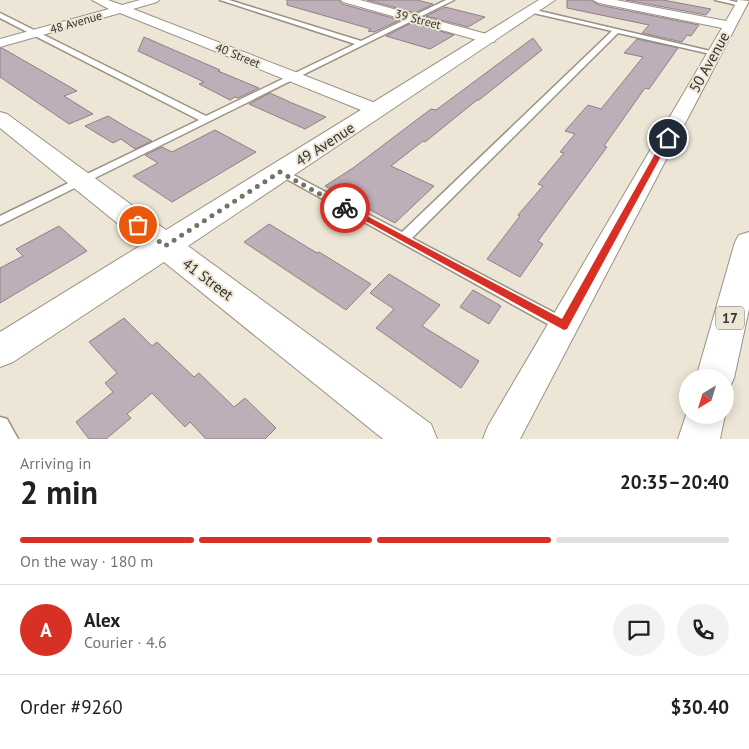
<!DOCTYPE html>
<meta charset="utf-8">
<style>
body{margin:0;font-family:"PT Sans",sans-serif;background:#f2f2f2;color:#202124;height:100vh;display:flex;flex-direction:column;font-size:19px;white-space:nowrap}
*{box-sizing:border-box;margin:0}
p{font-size:16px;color:#757577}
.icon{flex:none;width:28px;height:28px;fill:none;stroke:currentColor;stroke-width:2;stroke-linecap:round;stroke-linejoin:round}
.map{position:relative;height:439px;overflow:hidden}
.sheet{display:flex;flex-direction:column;background:#fff;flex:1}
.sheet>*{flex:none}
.needle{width:32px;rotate:218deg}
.fabs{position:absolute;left:679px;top:369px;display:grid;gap:10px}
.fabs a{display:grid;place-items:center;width:55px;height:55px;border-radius:50%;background:#fff;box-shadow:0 2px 12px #0003;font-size:25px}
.pin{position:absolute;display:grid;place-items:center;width:42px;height:42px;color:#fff;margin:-21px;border:2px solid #fff;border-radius:50%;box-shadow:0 1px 5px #0007}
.courier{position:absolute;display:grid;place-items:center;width:50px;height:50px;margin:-25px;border:4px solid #d93025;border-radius:50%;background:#fff;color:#222;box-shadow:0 1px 6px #0007}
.overview em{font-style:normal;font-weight:700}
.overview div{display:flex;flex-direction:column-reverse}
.overview{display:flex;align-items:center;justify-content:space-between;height:85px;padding:0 20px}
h1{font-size:32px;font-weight:700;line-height:38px}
.bar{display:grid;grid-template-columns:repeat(4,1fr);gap:8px 5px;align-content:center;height:60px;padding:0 20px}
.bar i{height:6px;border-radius:4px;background:#e0e0e0}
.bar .current{background:#d93025}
.bar p{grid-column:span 4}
.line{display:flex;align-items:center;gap:12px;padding:0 20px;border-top:1px solid #e0e0e0}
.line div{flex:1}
.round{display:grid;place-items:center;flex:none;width:52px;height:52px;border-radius:26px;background:#f2f2f2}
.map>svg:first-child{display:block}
.building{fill:#beaeb7;stroke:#8f8088}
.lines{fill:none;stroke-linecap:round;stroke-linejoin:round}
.lane-casing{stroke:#999284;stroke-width:3}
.street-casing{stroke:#999284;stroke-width:2}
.secondary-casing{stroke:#999284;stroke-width:2}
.primary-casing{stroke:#999284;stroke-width:2}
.lane{fill:#fff;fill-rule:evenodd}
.street{fill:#fff;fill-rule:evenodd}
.secondary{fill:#fff;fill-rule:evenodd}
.primary{fill:#fff;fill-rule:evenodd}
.route{fill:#d93025}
.done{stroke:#777269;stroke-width:5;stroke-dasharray:0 9}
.labels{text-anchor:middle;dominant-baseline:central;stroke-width:4;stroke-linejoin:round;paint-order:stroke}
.far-street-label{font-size:12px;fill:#37342e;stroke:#ede6d6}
.shield{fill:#ede6d6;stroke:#6e6960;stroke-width:1}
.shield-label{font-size:14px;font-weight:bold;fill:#37342e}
.street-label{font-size:15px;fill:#37342e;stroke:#ede6d6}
</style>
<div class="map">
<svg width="749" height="439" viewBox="0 0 749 439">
<rect width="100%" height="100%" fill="#ede6d6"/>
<path class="building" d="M287 0H339L342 4 400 20 374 32 368 31 371 29 287 5Z
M367 0H417L433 4 415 13Z
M567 0H591L599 5 699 25 691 36 687 35 682 42 642 33 649 25 567 8Z
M626 0H663L711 9 706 15Z
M445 7 485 17 468 27 426 16Z
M411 23 454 35 430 49 386 36Z
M144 37 220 70 218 71 259 88 238 98 235 97 230 100 199 84 204 82 138 51Z
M533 38 542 50 479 100H477L425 142 423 141 391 166 434 186 395 223 325 186 353 168 431 109 436 110Z
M637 39 678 48 649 89 645 88 604 146 607 147 538 241 543 244 520 277 487 259 520 216 518 215 543 186 538 184 564 153 560 152 575 134 565 131 588 105 601 109 643 57 624 53Z
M2 48 77 91 64 96 93 114 69 124 0 77V49Z
M270 93 292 103 326 117 305 129 249 104Z
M108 116 128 128 152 141 135 149 121 139 113 143 85 126Z
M215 130 256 152 172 202 133 176 158 163 145 155 162 147 172 152Z
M269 224 317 253 319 252 371 284 346 310 244 242Z
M59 226 87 251 0 303V268L23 256 16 249Z
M389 274 440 305 422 326 479 361 461 388 376 328 394 309 370 293Z
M473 290 501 306 489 324 460 307Z
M124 318 152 346 157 342 194 377 199 373 234 407 245 398 276 428 265 439H206L190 422 185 427 152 393 127 414 131 418 106 439H89L76 422 113 392 105 383 117 373 89 342Z"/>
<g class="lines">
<defs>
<path id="lane" d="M220 0H229L361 41 446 0H454L0 225V216L199 120 0 18V13L206 116 355 44Z
M715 0H728L744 4 741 6Z
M531 9 719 53 715 55 618 33 412 238 570 321 572 326 570 331 564 333 274 172 276 170H284L402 232 612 31 529 12 528 11Z
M0 417 7 419 18 439H0Z"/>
<path id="street" d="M92 0H108L122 5 140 0H159L157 2 133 9 383 106 386 110 383 114 377 115 371 114 120 13 0 47V39L109 9Z
M341 0H360L494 36 496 39 494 42H484L343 2Z
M593 0H616L726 21 738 0 749 1 520 439H483L488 426 722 28 599 3Z"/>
<path id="secondary" d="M539 0H555L188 246 431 424 437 439H383L164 262 13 362 0 367V332L143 244 0 128V112L7 114 166 230Z"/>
<path id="primary" d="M749 232V309L734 378 728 391 725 392V378H696L735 242 739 235Z
M688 409V415H725L720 439H678Z"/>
</defs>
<use href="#lane" class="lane-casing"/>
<use href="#street" class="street-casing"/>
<use href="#secondary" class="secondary-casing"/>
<use href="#primary" class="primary-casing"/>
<use href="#lane" class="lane"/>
<use href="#street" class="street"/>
<use href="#secondary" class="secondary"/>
<use href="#primary" class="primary"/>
</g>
<path class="route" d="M665 136 671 138 567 329 564 330 342 208 348 206 562 319Z"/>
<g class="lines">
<path class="done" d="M138 225 165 246 280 172 345 208"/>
</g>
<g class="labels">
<g class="far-street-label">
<text transform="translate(418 19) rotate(15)">39 Street</text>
<text transform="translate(76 22) rotate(-16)">48 Avenue</text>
<text transform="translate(238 55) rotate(22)">40 Street</text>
</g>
<rect class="shield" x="716" y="306.5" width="28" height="23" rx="4"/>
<g class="shield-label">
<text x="730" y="318">17</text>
</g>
<g class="street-label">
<text transform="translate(709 62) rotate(-61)">50 Avenue</text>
<text transform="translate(325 144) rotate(-33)">49 Avenue</text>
<text transform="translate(208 279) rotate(37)">41 Street</text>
</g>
</g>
</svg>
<div class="fabs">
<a><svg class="needle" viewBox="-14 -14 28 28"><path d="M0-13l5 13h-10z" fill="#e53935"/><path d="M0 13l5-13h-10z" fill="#757577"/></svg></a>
</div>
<div class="pin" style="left:138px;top:225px;background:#ea580c"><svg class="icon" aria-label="bag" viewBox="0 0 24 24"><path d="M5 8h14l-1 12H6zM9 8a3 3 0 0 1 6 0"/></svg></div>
<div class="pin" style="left:668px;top:138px;background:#1f2937"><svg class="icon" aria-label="home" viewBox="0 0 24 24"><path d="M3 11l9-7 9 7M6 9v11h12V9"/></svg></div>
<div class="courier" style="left:345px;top:208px"><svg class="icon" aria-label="bike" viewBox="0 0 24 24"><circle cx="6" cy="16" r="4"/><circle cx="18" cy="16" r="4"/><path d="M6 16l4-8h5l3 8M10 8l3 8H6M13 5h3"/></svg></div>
</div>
<section class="sheet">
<div class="overview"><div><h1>2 min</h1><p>Arriving in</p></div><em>20:35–20:40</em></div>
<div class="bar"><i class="current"></i><i class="current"></i><i class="current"></i><i></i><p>On the way · 180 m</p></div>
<div class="line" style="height:90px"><b class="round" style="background:#d93025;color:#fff">A</b><div><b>Alex</b><p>Courier · 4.6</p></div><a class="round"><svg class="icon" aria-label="chat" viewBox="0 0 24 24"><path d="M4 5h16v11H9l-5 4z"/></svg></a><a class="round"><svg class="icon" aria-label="phone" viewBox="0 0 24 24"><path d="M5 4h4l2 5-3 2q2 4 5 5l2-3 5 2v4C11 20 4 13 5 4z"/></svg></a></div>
<div class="line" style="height:65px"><div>Order #9260</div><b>$30.40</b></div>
</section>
